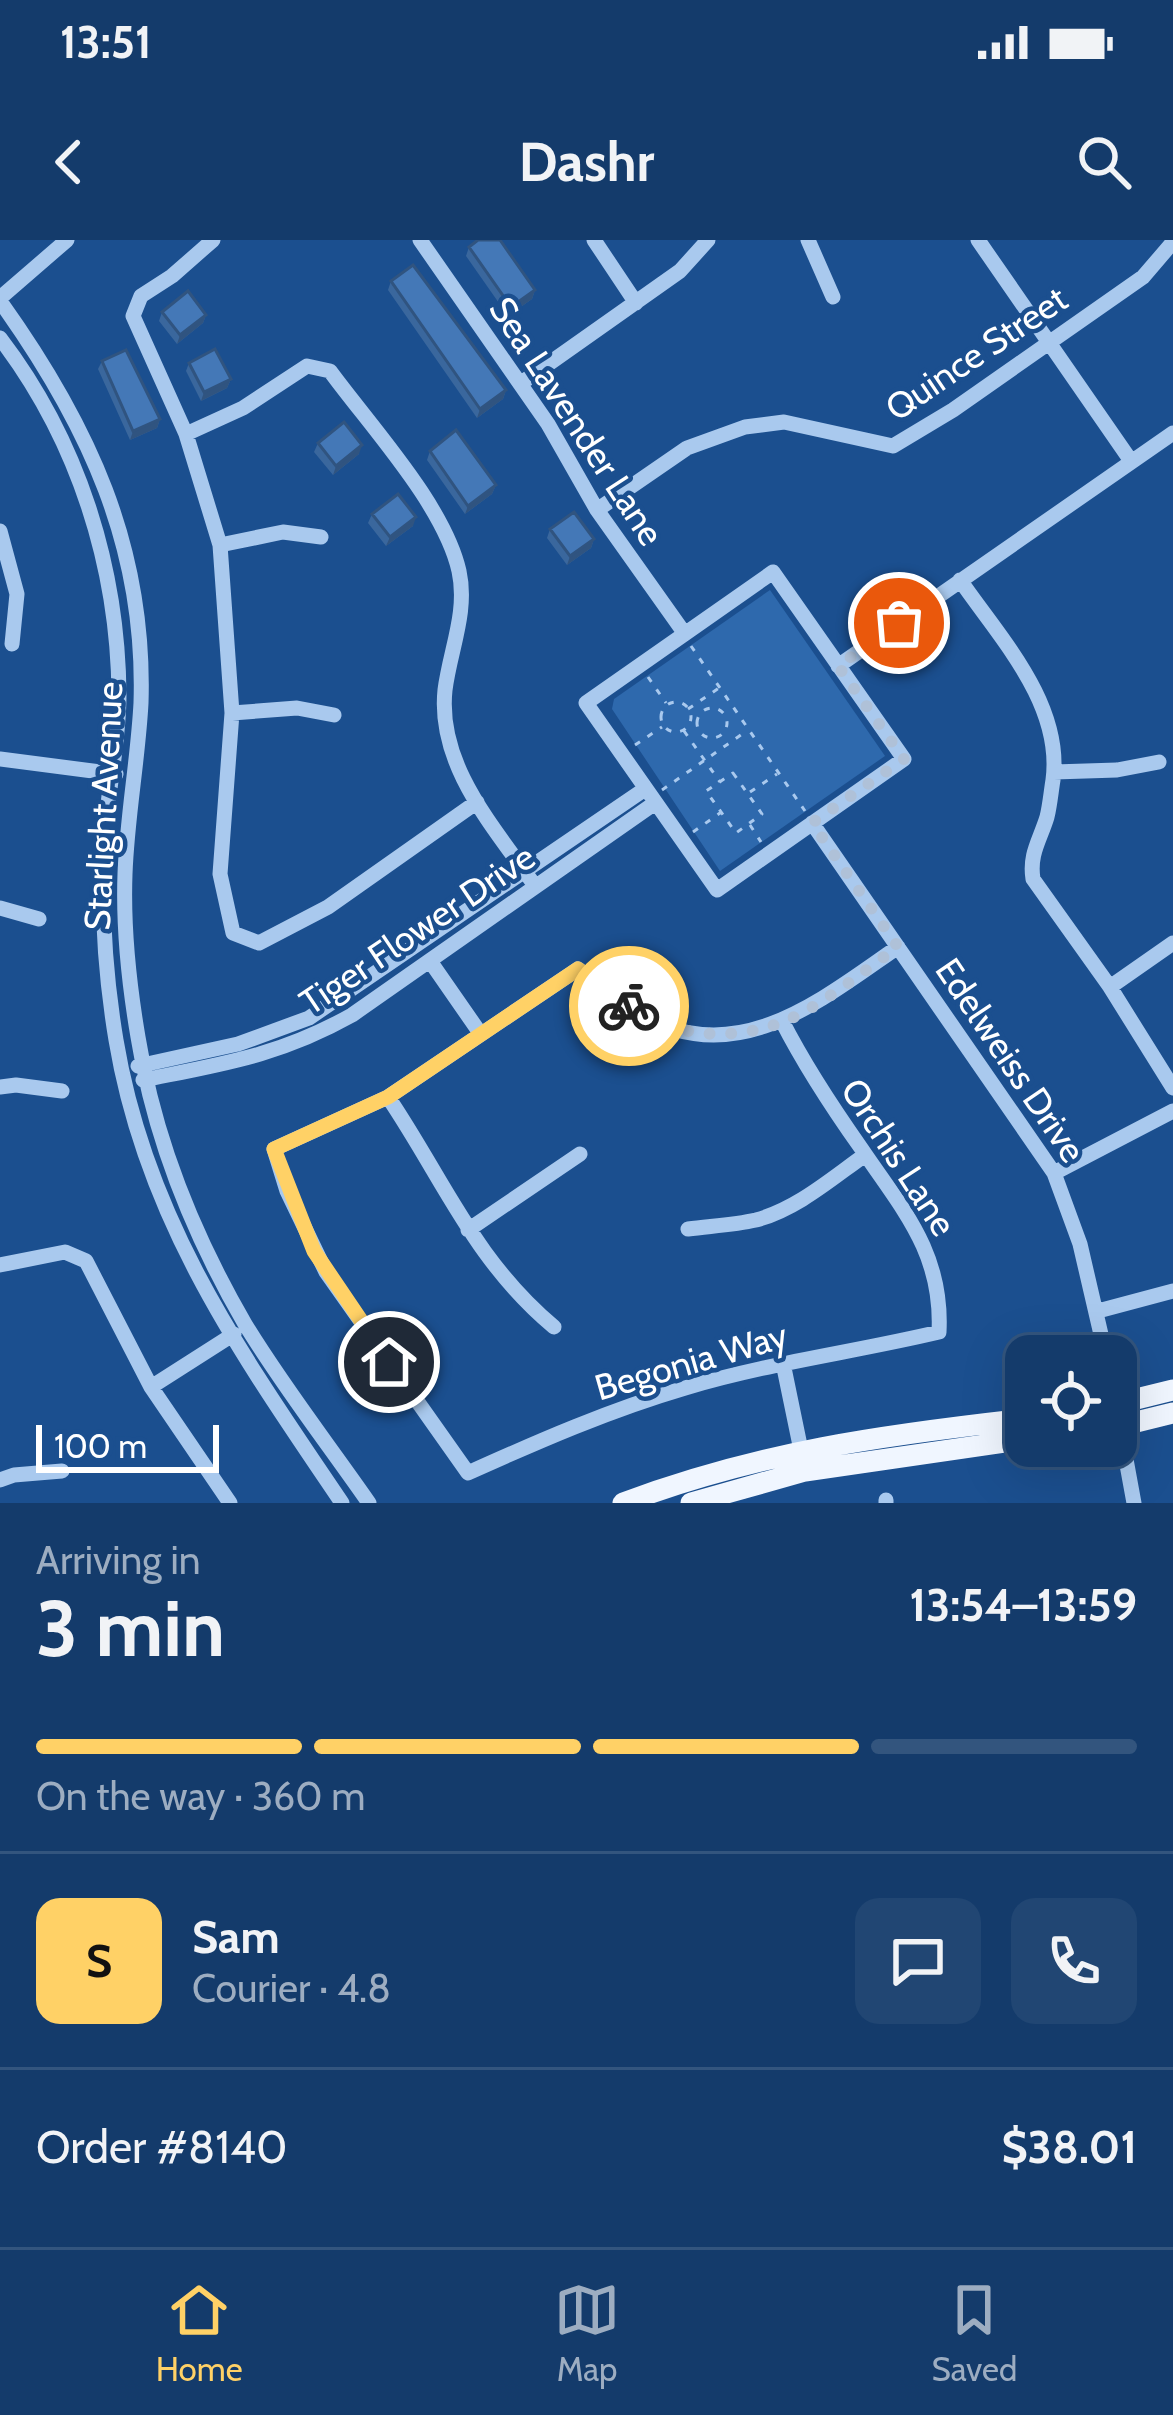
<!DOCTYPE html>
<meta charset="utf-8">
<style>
body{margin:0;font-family:Cabin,sans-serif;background:#214673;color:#f1f3f6;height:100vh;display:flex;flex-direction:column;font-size:45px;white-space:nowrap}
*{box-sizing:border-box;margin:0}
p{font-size:39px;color:#9dadc1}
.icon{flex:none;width:66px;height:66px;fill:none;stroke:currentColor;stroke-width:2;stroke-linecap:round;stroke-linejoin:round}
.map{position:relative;height:1263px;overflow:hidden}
.sheet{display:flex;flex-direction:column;background:#143b6b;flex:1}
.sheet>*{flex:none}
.controls{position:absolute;left:1005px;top:1095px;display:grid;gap:24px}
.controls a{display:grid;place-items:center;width:132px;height:132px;border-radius:24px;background:#143b6b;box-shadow:0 12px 48px #0002,0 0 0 3px #33557e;font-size:60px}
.scale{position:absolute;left:36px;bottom:30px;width:183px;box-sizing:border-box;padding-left:12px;border:6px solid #fff;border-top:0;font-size:33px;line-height:42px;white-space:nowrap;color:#fff;-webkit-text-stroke:9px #1b4f8f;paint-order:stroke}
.pin{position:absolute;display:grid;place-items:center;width:102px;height:102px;color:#fff;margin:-51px;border:6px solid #fff;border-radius:50%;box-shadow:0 3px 12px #0007}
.courier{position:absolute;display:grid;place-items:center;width:120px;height:120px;margin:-60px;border:9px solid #ffd166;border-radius:50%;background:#fff;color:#222;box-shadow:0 3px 15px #0007}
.overview em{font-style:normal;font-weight:800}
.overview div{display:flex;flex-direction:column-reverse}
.overview{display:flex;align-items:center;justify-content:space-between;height:204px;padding:0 36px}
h1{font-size:78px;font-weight:800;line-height:90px}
.bar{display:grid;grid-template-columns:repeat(4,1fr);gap:18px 12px;align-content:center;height:144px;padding:0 36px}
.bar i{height:15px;border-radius:9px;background:#33557e}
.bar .current{background:#ffd166}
.bar p{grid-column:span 4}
.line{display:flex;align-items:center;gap:30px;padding:0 36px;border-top:3px solid #33557e}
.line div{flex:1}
.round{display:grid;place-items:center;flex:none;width:126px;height:126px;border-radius:24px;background:#214673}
.status{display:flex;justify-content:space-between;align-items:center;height:84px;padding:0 60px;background:#143b6b;direction:ltr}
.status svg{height:33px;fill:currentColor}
header{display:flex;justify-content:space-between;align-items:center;height:156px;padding:0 36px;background:#143b6b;font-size:54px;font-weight:800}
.tabs{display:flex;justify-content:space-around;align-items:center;height:168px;border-top:3px solid #33557e;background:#143b6b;font-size:33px;color:#9dadc1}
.tabs a{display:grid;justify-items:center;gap:6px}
.tabs .current{color:#ffd166}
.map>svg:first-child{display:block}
.green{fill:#2e69ad}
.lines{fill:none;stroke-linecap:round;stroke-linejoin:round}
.path{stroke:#a9c9ee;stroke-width:3;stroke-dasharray:6 9;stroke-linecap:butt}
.minor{stroke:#a9c9ee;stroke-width:15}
.major{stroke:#f0f6ff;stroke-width:21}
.wall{fill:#3a679d}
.shaded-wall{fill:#305480}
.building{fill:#4478b7;stroke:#305480;stroke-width:3}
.done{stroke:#afc1d8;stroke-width:12;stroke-dasharray:0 21.6}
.route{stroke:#ffd166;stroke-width:15}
.labels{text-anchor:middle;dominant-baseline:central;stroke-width:9;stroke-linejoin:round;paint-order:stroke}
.street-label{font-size:36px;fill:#fff;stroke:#1b4f8f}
</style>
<div class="status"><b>13:51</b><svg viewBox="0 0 49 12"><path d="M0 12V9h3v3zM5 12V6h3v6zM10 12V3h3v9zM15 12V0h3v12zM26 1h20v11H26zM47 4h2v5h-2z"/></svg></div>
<header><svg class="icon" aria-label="back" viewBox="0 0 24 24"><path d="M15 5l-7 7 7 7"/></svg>Dashr<svg class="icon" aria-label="search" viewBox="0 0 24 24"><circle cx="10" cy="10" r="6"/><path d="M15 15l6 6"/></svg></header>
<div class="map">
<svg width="1173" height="1263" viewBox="0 0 1173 1263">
<rect width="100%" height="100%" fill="#1b4f8f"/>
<path class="green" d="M770 350 885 516 720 631 612 469 614 459Z"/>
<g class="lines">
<path class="path" d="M691 406 805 571
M648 437 666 463
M661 477a15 15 0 1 1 30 0a15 15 0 1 1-30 0Z
M697 483a15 15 0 1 1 30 0a15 15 0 1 1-30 0Z
M688 469 719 448
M684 491 720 542
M635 505 662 487
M733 533 762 574 736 593 706 551Z
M662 550 748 490
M750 552 777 534
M750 585 761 602
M693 592 720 573"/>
<path class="minor" d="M213 0 172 36 141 56 133 76 186 194 220 305 232 473 220 634 233 693 259 703 328 667 477 562
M420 0 548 184 597 270 685 394
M594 0 636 63
M808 0 833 57
M978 0 1131 221
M0 58 67 0
M0 61C88 184 146 307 141 463 138 520 127 577 125 634 123 688 129 744 138 797 154 897 194 996 245 1084 282 1145 328 1204 369 1263
M0 98C78 200 118 326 119 455 119 498 110 540 106 582 100 655 104 728 116 800 146 981 242 1115 342 1263
M520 144 680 31 708 0
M186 194 243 168 307 126 330 131C371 187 444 265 459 331 468 372 450 410 445 450 437 526 495 588 535 646
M597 270 687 208 745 187 784 182 893 206 953 170 1143 37 1173 2
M0 291 17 354 12 404
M220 305 283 292 321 297
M773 332 904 519 717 650 586 463Z
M960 340C1000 398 1063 464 1053 540 1051 552 1050 565 1047 577 1040 600 1029 614 1033 639L1110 747 1173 848
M838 426 1173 193
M232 473 297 468 334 475
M0 519 116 534
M1054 532 1117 530 1159 522
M812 583 1054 933 1080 1004 1106 1116
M0 668 39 679
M430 721 480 793
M1110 747 1173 703
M782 781C805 826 832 867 861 908 903 970 943 1013 939 1092 855 1112 768 1123 685 1148 610 1170 539 1201 468 1233L326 1032 287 951 274 909 388 857 578 729C598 744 617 761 638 773 736 832 821 760 898 707
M138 826 238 804 309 778 645 549
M143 840C222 824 279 816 352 775L655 563
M0 847 16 845 62 851
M388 857C444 940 474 1020 554 1087
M1054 933 1173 871
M688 989C711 986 734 985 756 980 797 969 831 939 865 915
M468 990 580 914
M0 1025 65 1012 86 1021 151 1147 230 1263
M1098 1071 1173 1051
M783 1123 803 1220
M151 1147 234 1094
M1119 1181 1134 1263
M0 1240 14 1235 62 1231
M886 1260V1263"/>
<path class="major" d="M1116 1164 1173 1150
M1116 1187 1173 1173
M623 1263C760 1212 882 1195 1026 1179
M691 1263 805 1231 1026 1199"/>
</g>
<path class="wall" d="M469 7 535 50 532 59 508 76 466 16Z
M391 41 506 150 503 159 477 178 388 50Z
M162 72 206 75 203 83 177 104 159 81Z
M102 121 160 179 157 188 130 200 98 129Z
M189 123 231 139 227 148 201 161 186 131Z
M318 203 359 214 333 235 314 212Z
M430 211 496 245 492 254 465 274 427 220Z
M372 274 413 286 386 306 368 283Z
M550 289 594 299 591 308 567 325 547 298Z"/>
<path class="shaded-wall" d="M535 50 532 59 508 76 511 67Z
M206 75 203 83 177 104 180 95Z
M231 139 227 148 201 161 204 152Z
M506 150 503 159 477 178 480 169Z
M160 179 157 188 130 200 133 191Z
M362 205 359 214 333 235 336 226Z
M496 245 492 254 465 274 468 266Z
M416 277 413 286 386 306 390 297Z
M594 299 591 308 567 325 570 316Z"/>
<path class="building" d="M478 0H500L535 50 511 67 469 7Z
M413 25 506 150 480 169 391 41Z
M188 51 206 75 180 95 162 72Z
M215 109 231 139 204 152 189 123Z
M126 110 160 179 133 191 102 121Z
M344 182 362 205 336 226 318 203Z
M456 190 496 245 468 266 430 211Z
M398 254 416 277 390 297 372 274Z
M574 272 594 299 570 316 550 289Z"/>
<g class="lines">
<path class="done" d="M629 766C676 801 746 802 798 775 833 757 866 729 898 707L812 583 904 519 838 426 899 383"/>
<path class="route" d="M389 1122 314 1011 274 909 388 857 578 729 629 766"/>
</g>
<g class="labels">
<g class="street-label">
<text transform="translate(976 113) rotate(-34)">Quince Street</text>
<text transform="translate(577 181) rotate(57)">Sea Lavender Lane</text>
<text transform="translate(103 566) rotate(-87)">Starlight Avenue</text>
<text transform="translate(417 689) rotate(-34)">Tiger Flower Drive</text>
<text transform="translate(1011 820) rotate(56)">Edelweiss Drive</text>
<text transform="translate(899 917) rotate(57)">Orchis Lane</text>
<text transform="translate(691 1121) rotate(-16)">Begonia Way</text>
</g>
</g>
</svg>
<div class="controls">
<a><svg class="icon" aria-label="locate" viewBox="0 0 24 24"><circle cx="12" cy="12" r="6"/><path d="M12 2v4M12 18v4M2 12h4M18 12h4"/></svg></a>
</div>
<div class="scale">100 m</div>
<div class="pin" style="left:899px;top:383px;background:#ea580c"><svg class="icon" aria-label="bag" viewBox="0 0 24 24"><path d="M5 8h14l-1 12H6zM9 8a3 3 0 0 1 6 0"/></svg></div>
<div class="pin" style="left:389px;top:1122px;background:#1f2937"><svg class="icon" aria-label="home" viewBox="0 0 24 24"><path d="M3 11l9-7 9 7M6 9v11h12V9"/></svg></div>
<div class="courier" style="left:629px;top:766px"><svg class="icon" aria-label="bike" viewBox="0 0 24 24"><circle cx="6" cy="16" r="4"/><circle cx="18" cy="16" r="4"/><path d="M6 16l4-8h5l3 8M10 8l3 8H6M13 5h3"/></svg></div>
</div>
<section class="sheet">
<div class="overview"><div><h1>3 min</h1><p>Arriving in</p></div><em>13:54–13:59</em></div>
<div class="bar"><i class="current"></i><i class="current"></i><i class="current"></i><i></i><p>On the way · 360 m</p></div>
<div class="line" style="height:216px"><b class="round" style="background:#ffd166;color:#111">S</b><div><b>Sam</b><p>Courier · 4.8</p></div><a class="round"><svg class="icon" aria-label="chat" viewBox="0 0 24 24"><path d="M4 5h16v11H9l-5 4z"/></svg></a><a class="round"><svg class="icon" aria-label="phone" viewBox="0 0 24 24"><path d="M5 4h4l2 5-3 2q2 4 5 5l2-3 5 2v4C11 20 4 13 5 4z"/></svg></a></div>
<div class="line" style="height:156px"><div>Order #8140</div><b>$38.01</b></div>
</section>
<nav class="tabs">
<a class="current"><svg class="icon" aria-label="home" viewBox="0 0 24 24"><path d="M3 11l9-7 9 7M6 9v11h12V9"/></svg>Home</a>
<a><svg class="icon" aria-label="map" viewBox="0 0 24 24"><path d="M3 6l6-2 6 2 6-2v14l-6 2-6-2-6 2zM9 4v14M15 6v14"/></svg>Map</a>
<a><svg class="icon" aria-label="saved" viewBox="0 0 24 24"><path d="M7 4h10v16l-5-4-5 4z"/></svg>Saved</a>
</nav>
